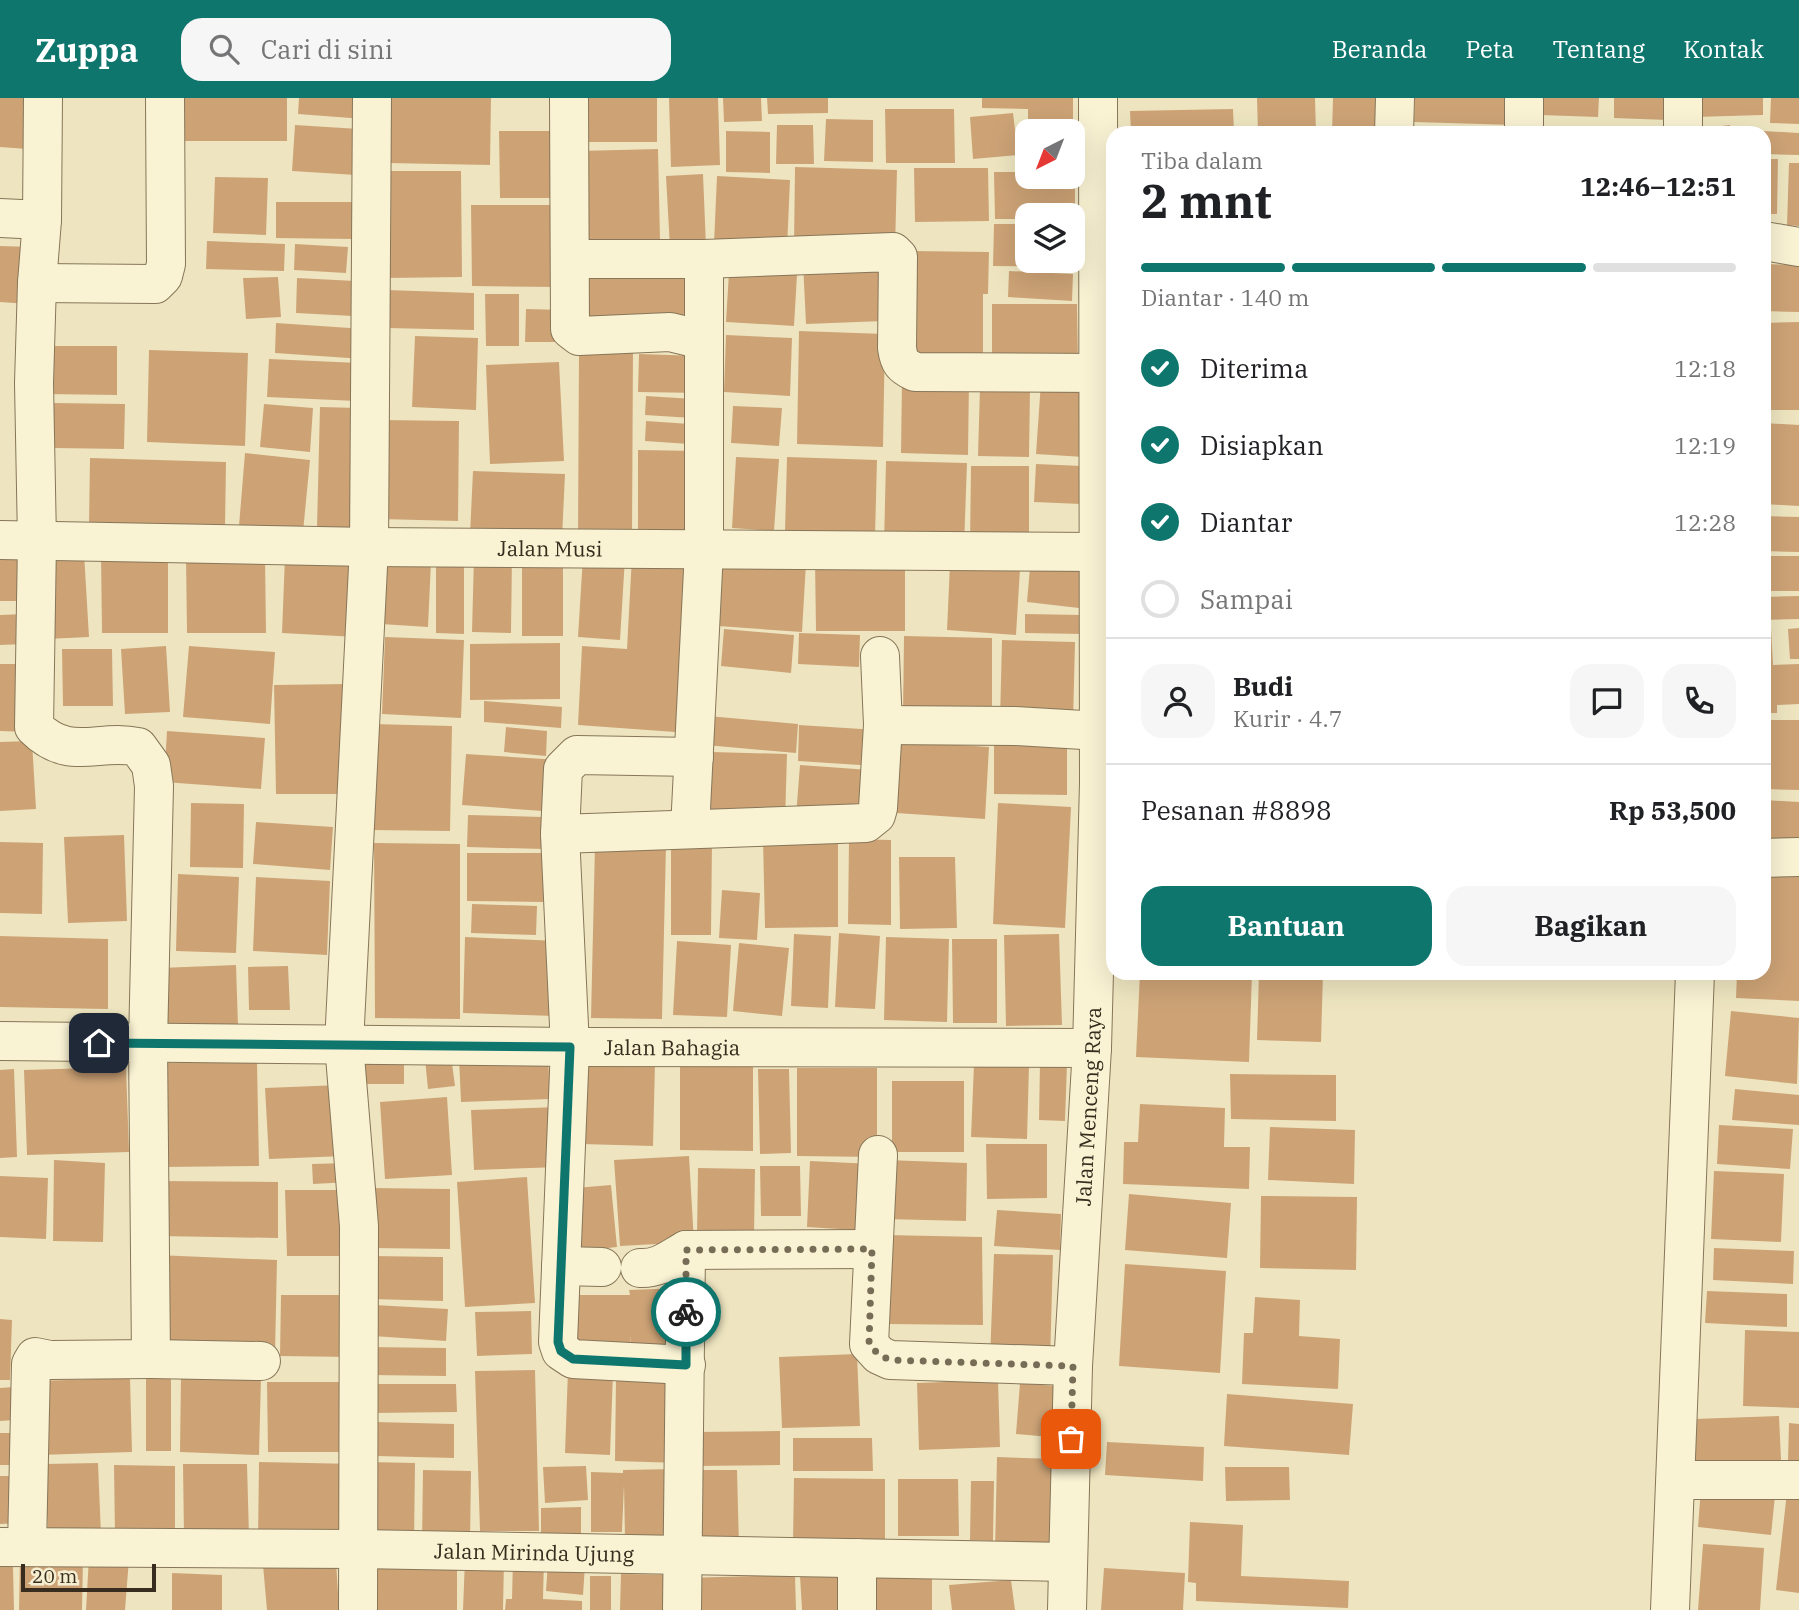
<!DOCTYPE html>
<html lang="id">
<meta charset="utf-8">
<style>
body{margin:0;font-family:"IBM Plex Serif",serif;background:#f6f6f6;color:#202124;height:100vh;display:flex;flex-direction:column;font-size:26px;white-space:nowrap}
*{box-sizing:border-box;margin:0}
p{font-size:23px;color:#757577}
.icon{flex:none;width:38px;height:38px;fill:none;stroke:currentColor;stroke-width:2;stroke-linecap:round;stroke-linejoin:round}
.map{position:relative;flex:1;overflow:hidden}
.details{position:absolute;left:1106px;top:28px;width:665px;height:854px;display:flex;flex-direction:column;background:#fff;border-radius:21px;box-shadow:0 7px 28px #0002}
.details>*{flex:none}
.needle{width:46px;rotate:222deg}
.fabs{position:absolute;left:1015px;top:21px;display:grid;gap:14px}
.fabs a{display:grid;place-items:center;width:70px;height:70px;border-radius:14px;background:#fff;box-shadow:0 7px 28px #0002;font-size:35px}
.scale{position:absolute;left:21px;bottom:18px;width:135px;box-sizing:border-box;padding-left:7px;border:4px solid #372c1d;border-top:0;font-size:19px;line-height:24px;white-space:nowrap;color:#372c1d;-webkit-text-stroke:5px #f5eed0;paint-order:stroke}
.pin{position:absolute;display:grid;place-items:center;width:60px;height:60px;color:#fff;margin:-30px;border-radius:14px;box-shadow:0 4px 10px #0006}
.courier{position:absolute;display:grid;place-items:center;width:70px;height:70px;margin:-35px;border:5px solid #0f766e;border-radius:50%;background:#fff;color:#222;box-shadow:0 2px 9px #0007}
.head em{font-style:normal;font-weight:700}
.head div{display:flex;flex-direction:column-reverse}
.head{display:flex;align-items:center;justify-content:space-between;height:119px;padding:0 35px}
h1{font-size:46px;font-weight:700;line-height:52px}
.bar{display:grid;grid-template-columns:repeat(4,1fr);gap:10px 7px;align-content:center;height:84px;padding:0 35px}
.bar i{height:9px;border-radius:5px;background:#e0e0e0}
.bar .on{background:#0f766e}
.bar p{grid-column:span 4}
.line{display:flex;align-items:center;gap:18px;padding:0 35px;border-top:2px solid #e0e0e0}
.line div{flex:1}
.round{display:grid;place-items:center;flex:none;width:74px;height:74px;border-radius:21px;background:#f6f6f6}
ol{padding:0 35px;list-style:none}
li{display:flex;align-items:center;gap:21px;height:77px}
li p{margin-inline-start:auto}
li .icon{padding:7px;border-radius:50%;background:#0f766e;color:#fff;stroke-width:4}
li:last-child{color:#757577}
li i{width:38px;height:38px;border:4px solid #e0e0e0;border-radius:50%}
.button{display:flex;gap:14px;margin-top:auto;padding:14px 35px}
.button a{flex:1;height:80px;border-radius:21px;background:#0f766e;color:#fff;font-size:28px;font-weight:700;line-height:80px;text-align:center}
.button a+a{background:#f6f6f6;color:#202124}
header{display:flex;align-items:center;gap:42px;box-sizing:border-box;height:98px;padding:0 35px;background:#0f766e;color:#fff}
header strong{font-size:33px}
nav{display:flex;gap:38px;margin-inline-start:auto;font-size:24px}
.search{width:490px;height:63px;background:#f6f6f6;display:flex;align-items:center;gap:18px;box-sizing:border-box;padding:0 24px;border-radius:21px;color:#757577;font-size:26px}
.map>svg:first-child{display:block}
.building{fill:#cda376}
.lines{fill:none;stroke-linecap:round;stroke-linejoin:round}
.minor-casing{stroke:#877658;stroke-width:40}
.minor{stroke:#f9f2d3;stroke-width:38}
.done{stroke:#776d56;stroke-width:7;stroke-dasharray:0 12.6}
.route{stroke:#0f766e;stroke-width:9}
.labels{text-anchor:middle;dominant-baseline:central;stroke-width:6;stroke-linejoin:round;paint-order:stroke}
.street-label{font-size:21px;fill:#372c1d;stroke:#f5eed0}
</style>
<header>
<strong>Zuppa</strong>
<div class="search"><svg class="icon" aria-label="search" viewBox="0 0 24 24"><circle cx="10" cy="10" r="6"/><path d="M15 15l6 6"/></svg>Cari di sini</div>
<nav><a>Beranda</a><a>Peta</a><a>Tentang</a><a>Kontak</a></nav>
</header>
<div class="map">
<svg width="1799" height="1512" viewBox="0 0 1799 1512">
<rect width="100%" height="100%" fill="#eee5c0"/>
<path class="building" d="M0 0H31L27 51 0 49Z
M184 0H287V43H184Z
M299 0H365L364 21 298 16Z
M388 0H491L490 67 387 65Z
M577 0H657V44H577Z
M669 0H718L720 67 671 69Z
M723 0H761L762 23 724 24Z
M767 0H828V15L768 16Z
M982 0H1073V33H1028V11L982 10Z
M1257 0H1315L1316 35H1258Z
M1333 0H1386V35H1332Z
M1415 0H1515V27L1414 24Z
M1542 0H1599L1598 19 1541 17Z
M1614 0H1668V22L1614 20Z
M1694 0H1763V17L1694 19Z
M1771 0H1799V26L1770 25Z
M885 11H954L955 65H886Z
M1233 11 1234 35H1131L1130 13Z
M1013 15 1018 57 973 61 970 19Z
M826 21 873 22V64L824 63Z
M295 27 359 31 356 77 292 73Z
M777 27H813L814 66H776Z
M1730 27 1731 35H1689V32Z
M1535 29 1641 33V35H1535Z
M1418 31 1514 33V35H1418Z
M499 33H557V100H500Z
M726 33 770 34V75L726 74Z
M1764 33 1799 35V57L1764 56Z
M658 51 660 141 581 142 579 53Z
M1764 61H1778L1777 116H1764Z
M1789 65H1799V128L1787 127Z
M795 69 897 72 895 151 794 148Z
M914 70H988L989 123 915 124Z
M386 73H461L462 179 387 180Z
M994 74H1027V79H1075V120H1073V117H1027V121H995Z
M703 76 706 148 670 150 666 78Z
M717 78 790 82 787 150 714 146Z
M215 79 268 80 266 137 213 135Z
M276 104H353V141L276 140Z
M471 107H556V189L472 188Z
M994 126H1027V163H1073V126L1077 127 1076 169 993 168Z
M207 143 285 146 284 173 206 171Z
M295 146 348 149 346 175 294 172Z
M0 148 32 149 28 206 0 204Z
M914 153 989 154 988 196H983V260L908 259Z
M572 162 701 164 700 231 572 229Z
M881 162 884 223 806 226 803 165Z
M1764 166 1799 167V214L1764 213Z
M1009 173 1073 176 1072 203 1008 199Z
M729 174 797 177 794 228 726 224Z
M278 179 281 219 246 221 243 180Z
M297 180 355 183 353 218 296 215Z
M387 192 474 195V232L387 230Z
M485 196H519V248H486Z
M992 206H1077L1078 266 992 267Z
M526 211 565 212V244H525Z
M1799 224V312H1764V225Z
M276 225 365 231 363 261 275 255Z
M799 233 885 236 883 349 797 346Z
M726 237 792 240 790 298 724 294Z
M415 238 478 240 476 312 412 309Z
M45 248H117V297L44 296Z
M149 252 248 255 245 348 147 344Z
M579 252H633L632 441 578 439Z
M639 256 700 258V295L638 294Z
M269 261 359 265 357 303 267 299Z
M559 264 564 363 490 366 486 267Z
M902 280 969 282 968 357 901 355Z
M1041 284 1088 287 1084 359 1036 356Z
M980 289 1030 290 1029 359 978 358Z
M646 298 694 301 692 320 645 317Z
M53 305 125 306 124 351 53 350Z
M264 306 313 310 310 354 260 349Z
M733 308 782 310 779 348 731 345Z
M320 309 359 310 356 430 317 429Z
M381 322 459 323 458 423 380 421Z
M646 323 690 326 689 346 645 343Z
M1764 325 1799 327V408L1764 406Z
M638 352 700 353 699 436H638Z
M245 355 310 362 303 434 239 428Z
M736 359 779 361 774 433 732 430Z
M787 359 877 362 875 439 785 434Z
M90 360 226 364 225 430 89 427Z
M886 363 967 365 964 449 884 446Z
M1036 366 1082 368 1081 406 1034 404Z
M971 368H1029V448L970 446Z
M473 373 565 376 562 440 470 437Z
M1764 418 1799 419V454L1764 453Z
M0 449H20L21 503H0Z
M84 455 89 539 47 541 42 457Z
M436 455H464V536L436 535Z
M101 457 168 458V535H102Z
M474 457 512 458 511 535 472 534Z
M265 458 266 535H187L186 459Z
M285 458 361 463 357 539 282 535Z
M583 458 625 460 620 542 578 539Z
M632 458 694 462 689 635 578 627 582 548 627 551Z
M1031 458 1084 463 1079 510 1027 504Z
M1769 458H1799V493H1770Z
M384 460 431 463 428 529 381 526Z
M722 460 806 465 802 534 718 528Z
M905 461V533H816L815 462Z
M522 464H563V538H522Z
M950 466 1020 471 1016 537 947 532Z
M1799 498V521L1764 522V499Z
M24 516 25 546 0 547V517Z
M1025 516 1083 517V536L1025 535Z
M1799 530V561H1790L1788 531Z
M724 531 794 537 791 575 721 568Z
M1764 531H1771L1773 567 1799 566V606L1777 607V615H1764Z
M799 535 860 537 859 569 798 566Z
M904 538 992 540V618L903 616Z
M385 539 464 542 461 620 382 616Z
M1002 542 1075 544 1073 625 1000 622Z
M560 545V601L470 602V546Z
M166 548 170 614 125 616 121 551Z
M189 548 275 554 270 626 183 619Z
M62 551H112L113 608H63Z
M0 566H30V634L0 633Z
M346 586 348 696H276L274 587Z
M484 603 562 609 561 630 484 624Z
M708 618 798 626 796 655 706 647Z
M1766 622H1799V692L1765 691Z
M371 626 452 628 450 733 370 732Z
M799 627 877 632 875 668 798 663Z
M506 629 547 633 546 658 504 654Z
M167 633 265 640 261 691 164 684Z
M994 641 1067 642V697L994 696Z
M32 643 36 711 0 713V644Z
M901 643 989 649 985 721 896 715Z
M712 654 787 656 785 725 710 722Z
M466 656 560 662 556 714 462 707Z
M800 667 870 672 867 723 796 718Z
M1764 702 1799 704V747L1764 745Z
M191 705 244 706 243 770 190 769Z
M998 705 1071 709 1065 830 993 826Z
M468 717 543 719V751L467 749Z
M256 724 333 729 330 772 253 766Z
M124 737 127 823 68 825 64 739Z
M838 741V829L765 830 763 742Z
M849 741 891 742V827L848 826Z
M0 744 43 745 42 816 0 815Z
M671 744 712 745 711 837H671Z
M374 745 460 746V921L375 920Z
M595 746 666 747 662 921 591 920Z
M467 755H543V804L467 803Z
M899 759H955L957 830 900 831Z
M1764 771 1799 773V903L1736 900 1737 875H1764Z
M178 776 239 779 236 855 176 853Z
M256 779 330 783 327 857 253 853Z
M722 792 760 795 757 842 719 840Z
M472 806 537 808 536 837 471 835Z
M839 835 880 838 875 911 835 909Z
M794 836 831 838 828 910 791 908Z
M1059 836 1062 927 1006 928 1004 837Z
M0 838 108 841V911L0 909Z
M465 839 558 843 555 918 463 915Z
M886 839 949 841 947 924 884 922Z
M952 841H997V925H953Z
M677 843 731 847 727 919 673 917Z
M739 845 789 850 782 918 733 913Z
M236 867 238 928 163 931 160 870Z
M288 868 290 912H249L248 869Z
M1140 875H1252L1249 964 1136 959Z
M1259 875H1323L1321 944 1257 942Z
M1731 913 1799 920 1797 986 1725 978Z
M548 957 550 1001 461 1004 459 960Z
M451 958 455 988 428 991 425 961Z
M584 962 655 965 653 1048 581 1046Z
M363 963H404V986H363Z
M680 963 753 964V1053L680 1052Z
M257 964 259 1068 164 1069 162 965Z
M1040 965 1067 966 1065 1023 1039 1022Z
M974 966 1029 968 1027 1041 971 1039Z
M126 969 129 1054 27 1057 24 972Z
M797 970H877V1059L797 1058Z
M14 971 17 1059 0 1060V972Z
M758 971H789L791 1055 760 1056Z
M1230 976 1336 977V1023L1231 1021Z
M892 983H964V1054H892Z
M340 987 344 1058 269 1061 265 990Z
M1735 991 1799 997V1027L1732 1022Z
M447 999 452 1077 385 1081 380 1004Z
M1140 1006 1225 1010 1224 1049H1250L1249 1091 1123 1086 1124 1044H1138Z
M559 1009 561 1069 474 1072 471 1012Z
M1719 1027 1793 1031 1790 1071 1717 1066Z
M1270 1029 1355 1032 1354 1086 1268 1082Z
M986 1046H1047V1100L987 1101Z
M689 1058 694 1144 620 1148 614 1062Z
M54 1062 105 1065 103 1144 53 1143Z
M887 1062 967 1065 966 1123 885 1121Z
M810 1063 873 1066 870 1133 807 1129Z
M349 1065 350 1084 313 1086 312 1066Z
M760 1068H800L801 1118H761Z
M698 1070 755 1071 754 1139 697 1138Z
M1714 1073 1784 1076 1781 1144 1711 1141Z
M0 1078 48 1080 46 1141 0 1139Z
M527 1079 535 1205 465 1209 457 1084Z
M159 1083 278 1084V1140L159 1138Z
M611 1087 617 1149 581 1153 575 1090Z
M371 1090 450 1091V1151L371 1150Z
M285 1092H350L352 1158H287Z
M1129 1096 1231 1105 1227 1160 1125 1152Z
M1261 1098 1357 1099 1356 1172 1260 1170Z
M997 1112 1061 1116 1060 1152 994 1148Z
M886 1137 982 1139 983 1227 886 1226Z
M1714 1150 1794 1153 1793 1186 1713 1182Z
M994 1156 1053 1157 1050 1264 990 1261Z
M157 1157 277 1162 275 1256 154 1251Z
M372 1158 443 1159V1203L371 1201Z
M1125 1166 1226 1173 1220 1275 1119 1268Z
M681 1190 683 1255 631 1257 630 1236V1252H563L564 1197H630L629 1192Z
M1707 1193 1787 1196V1229L1705 1225Z
M281 1197H350V1259L280 1258Z
M1255 1199 1300 1202 1299 1238 1340 1241 1338 1291 1242 1286 1244 1235H1253Z
M374 1207 448 1211 446 1243 373 1238Z
M531 1213 532 1256 477 1258 475 1214Z
M0 1221 12 1222 10 1282H0Z
M1745 1232 1799 1234V1310L1743 1308Z
M370 1249 446 1250V1278L370 1277Z
M857 1256 860 1328 782 1330 779 1259Z
M535 1272 539 1433H480L475 1273Z
M568 1272 613 1275 610 1357 565 1355Z
M146 1274 171 1275V1353H146Z
M181 1277 261 1279 259 1357 180 1354Z
M616 1277 681 1278 680 1365 615 1363Z
M130 1280 132 1354 39 1357 36 1283Z
M998 1282 1000 1349 919 1352 917 1285Z
M267 1284H349L350 1354H268Z
M1020 1285 1066 1289 1062 1340 1016 1336Z
M372 1286H456L457 1314 373 1315Z
M13 1289 15 1322 0 1323V1290Z
M1227 1296 1353 1306 1349 1357 1224 1348Z
M1779 1318 1781 1362 1696 1364 1694 1321Z
M376 1324 454 1326V1360L377 1358Z
M1789 1325 1799 1326V1362H1788Z
M780 1333V1367L695 1368V1334Z
M0 1335H18L19 1367H0Z
M793 1340H872L873 1373H793Z
M1107 1344 1204 1349 1203 1383 1105 1377Z
M997 1359 1055 1361 1053 1455 995 1454Z
M259 1364 357 1366V1444L258 1443Z
M368 1364 415 1365 414 1447 367 1446Z
M98 1365 101 1437 48 1438 45 1366Z
M183 1366H247L249 1438 184 1439Z
M114 1367 175 1368V1438H115Z
M586 1368 588 1402 545 1405 543 1369Z
M1225 1369H1289L1290 1402 1226 1403Z
M676 1371 678 1441 625 1442 624 1387 622 1434H591V1374L623 1375V1372Z
M423 1372 471 1373 470 1446 422 1445Z
M691 1372H737L739 1448H692Z
M0 1378H21V1425L0 1426Z
M794 1380 885 1381V1445L793 1444Z
M898 1381H958L959 1438H898Z
M971 1383H994L993 1443 970 1442Z
M1701 1390 1775 1398 1771 1437 1698 1429Z
M1787 1394 1799 1395V1495L1776 1492Z
M581 1409V1437L541 1438V1410Z
M1190 1424 1243 1427 1241 1478 1349 1483 1348 1510 1196 1503V1485L1188 1484Z
M1703 1446 1764 1450 1760 1512H1698Z
M20 1459 83 1460 82 1512H19Z
M89 1459 129 1461 125 1512H86Z
M368 1459 457 1461V1512H367Z
M513 1460H544L543 1501 582 1503V1512H505L506 1501H512Z
M465 1461 504 1462 503 1512H463Z
M336 1462 339 1512H267L263 1467Z
M548 1464 585 1467 583 1497 546 1493Z
M0 1469H13L14 1512H0Z
M1104 1470 1185 1475 1183 1512H1101Z
M172 1475 222 1477V1512H172Z
M621 1476 678 1477 677 1512H620Z
M843 1476 845 1512H802L800 1478Z
M795 1477 796 1512H685L684 1480Z
M590 1478H611V1512H590Z
M874 1479 932 1480V1512H874Z
M1011 1482 1015 1512H952L949 1487Z"/>
<g class="lines">
<defs>
<g id="minor">
<path d="M569 0 570 231 579 238 670 234 703 242"/>
<path d="M1683 0V35"/>
<path d="M1394 35 1395 0"/>
<path d="M1524 35V0"/>
<path d="M0 120 42 122"/>
<path d="M1764 143 1799 149"/>
<path d="M570 161H704L893 154 898 159 897 250C899 264 902 268 915 274L1099 275"/>
<path d="M37 185 155 186 163 178 166 166 165 0"/>
<path id="s1" d="M0 442 369 449 1100 454"/>
<path d="M883 627 1015 628 1100 633"/>
<path d="M690 731 704 452V161"/>
<path d="M560 736 866 725 876 717 878 710 883 627 880 558"/>
<path d="M1764 760 1799 759"/>
<path id="s2" d="M0 943 570 949 1092 950"/>
<path d="M878 1057 869 1246 879 1257 890 1262 1073 1268"/>
<path d="M561 1168 602 1169"/>
<path d="M640 1170C659 1171 670 1161 686 1152L872 1151"/>
<path d="M151 1261 261 1263"/>
<path d="M686 1267 573 1261 561 1253 558 1244 570 949 560 736 563 671 577 657 694 659"/>
<path d="M1676 1382H1799"/>
<path id="s3" d="M2 1449 359 1451 1067 1464"/>
<path d="M27 1449 31 1266 35 1259 50 1262 151 1261 148 945 154 688 151 667 138 649C98 640 70 665 34 629L37 443 34 285 37 185 42 122 43 0"/>
<path d="M358 1512 359 1128 344 946 369 449 372 0"/>
<path d="M682 1512 686 1152"/>
<path d="M857 1512V1460"/>
<path id="s4" d="M1067 1512 1073 1268 1092 950 1099 685 1098 0"/>
<path d="M1670 1512 1695 875"/>
</g>
</defs>
<use href="#minor" class="minor-casing"/>
<use href="#minor" class="minor"/>
</g>
<g class="lines">
<path class="done" d="M686 1214V1152L872 1151 869 1246 879 1257 890 1262 1073 1268 1071 1341"/>
<path class="route" d="M99 945 570 949 558 1244 561 1253 573 1261 686 1267V1214"/>
</g>
<g class="labels">
<g class="street-label">
<text stroke="none"><textPath href="#s1" startOffset="550">Jalan Musi</textPath></text>
<text stroke="none"><textPath href="#s2" startOffset="672">Jalan Bahagia</textPath></text>
<text stroke="none"><textPath href="#s4" startOffset="504">Jalan Menceng Raya</textPath></text>
<text stroke="none"><textPath href="#s3" startOffset="532">Jalan Mirinda Ujung</textPath></text>
</g>
</g>
</svg>
<div class="fabs">
<a><svg class="needle" viewBox="-14 -14 28 28"><path d="M0-13l5 13h-10z" fill="#e53935"/><path d="M0 13l5-13h-10z" fill="#757577"/></svg></a>
<a><svg class="icon" aria-label="layers" viewBox="0 0 24 24"><path d="M12 4l9 5-9 5-9-5zM3 14l9 5 9-5"/></svg></a>
</div>
<div class="scale">20 m</div>
<div class="pin" style="left:1071px;top:1341px;background:#ea580c"><svg class="icon" aria-label="bag" viewBox="0 0 24 24"><path d="M5 8h14l-1 12H6zM9 8a3 3 0 0 1 6 0"/></svg></div>
<div class="pin" style="left:99px;top:945px;background:#1f2937"><svg class="icon" aria-label="home" viewBox="0 0 24 24"><path d="M3 11l9-7 9 7M6 9v11h12V9"/></svg></div>
<div class="courier" style="left:686px;top:1214px"><svg class="icon" aria-label="bike" viewBox="0 0 24 24"><circle cx="6" cy="16" r="4"/><circle cx="18" cy="16" r="4"/><path d="M6 16l4-8h5l3 8M10 8l3 8H6M13 5h3"/></svg></div>
<section class="details">
<div class="head"><div><h1>2 mnt</h1><p>Tiba dalam</p></div><em>12:46–12:51</em></div>
<div class="bar"><i class="on"></i><i class="on"></i><i class="on"></i><i></i><p>Diantar · 140 m</p></div>
<ol>
<li><svg class="icon" aria-label="check" viewBox="0 0 24 24"><path d="M5 12l5 5 9-10"/></svg>Diterima<p>12:18</p></li>
<li><svg class="icon" aria-label="check" viewBox="0 0 24 24"><path d="M5 12l5 5 9-10"/></svg>Disiapkan<p>12:19</p></li>
<li><svg class="icon" aria-label="check" viewBox="0 0 24 24"><path d="M5 12l5 5 9-10"/></svg>Diantar<p>12:28</p></li>
<li><i></i>Sampai</li>
</ol>
<div class="line" style="height:126px"><a class="round"><svg class="icon" aria-label="person" viewBox="0 0 24 24"><circle cx="12" cy="8" r="4"/><path d="M4 21q1-7 8-7t8 7"/></svg></a><div><b>Budi</b><p>Kurir · 4.7</p></div><a class="round"><svg class="icon" aria-label="chat" viewBox="0 0 24 24"><path d="M4 5h16v11H9l-5 4z"/></svg></a><a class="round"><svg class="icon" aria-label="phone" viewBox="0 0 24 24"><path d="M5 4h4l2 5-3 2q2 4 5 5l2-3 5 2v4C11 20 4 13 5 4z"/></svg></a></div>
<div class="line" style="height:91px"><div>Pesanan #8898</div><b>Rp 53,500</b></div>
<div class="button"><a>Bantuan</a><a>Bagikan</a></div>
</section>
</div>
